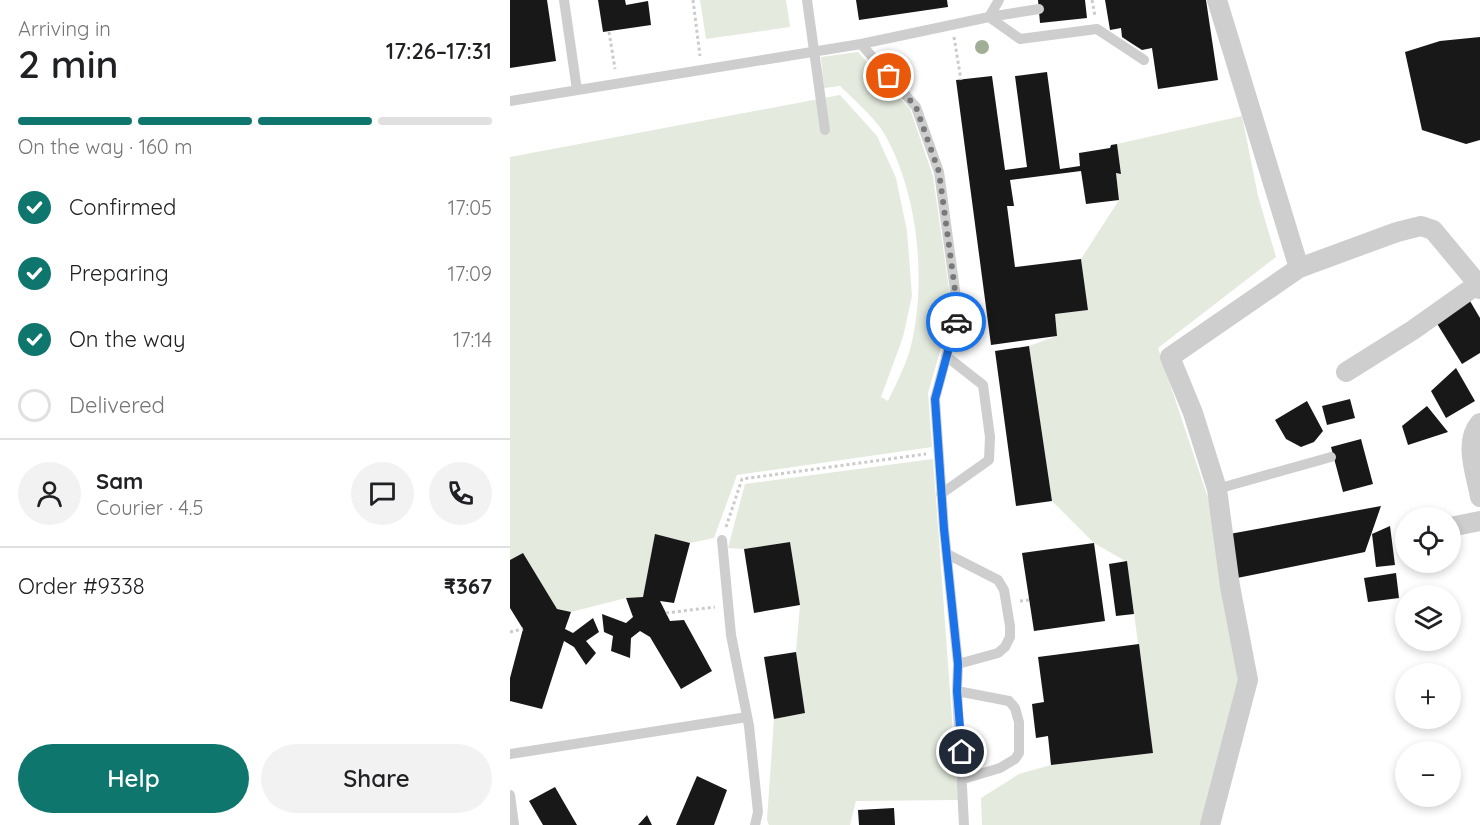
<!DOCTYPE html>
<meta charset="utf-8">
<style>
body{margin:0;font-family:Quicksand,sans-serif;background:#f2f2f2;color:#202124;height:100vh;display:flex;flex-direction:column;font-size:22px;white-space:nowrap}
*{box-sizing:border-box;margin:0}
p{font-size:20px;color:#757577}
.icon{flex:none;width:33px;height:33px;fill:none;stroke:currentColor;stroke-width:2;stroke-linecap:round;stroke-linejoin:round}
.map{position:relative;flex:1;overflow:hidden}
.drawer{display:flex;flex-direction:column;background:#fff;width:510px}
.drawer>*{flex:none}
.controls{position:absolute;left:885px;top:507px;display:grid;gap:12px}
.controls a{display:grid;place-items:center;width:66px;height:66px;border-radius:50%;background:#fff;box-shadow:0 3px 9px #0003;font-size:30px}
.pin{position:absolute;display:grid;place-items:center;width:51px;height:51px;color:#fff;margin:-26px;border:3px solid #fff;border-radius:50%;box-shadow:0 2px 6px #0007}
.courier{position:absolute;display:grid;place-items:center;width:60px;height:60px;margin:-30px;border:4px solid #1a73e8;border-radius:50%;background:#fff;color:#222;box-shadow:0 2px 8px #0007}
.head em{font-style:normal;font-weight:600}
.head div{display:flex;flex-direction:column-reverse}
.head{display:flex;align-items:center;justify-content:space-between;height:102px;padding:0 18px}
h1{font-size:39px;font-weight:600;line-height:45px}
.bar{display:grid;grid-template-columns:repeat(4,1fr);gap:9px 6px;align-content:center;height:72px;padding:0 18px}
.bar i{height:8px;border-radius:4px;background:#e0e0e0}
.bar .selected{background:#0f766e}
.bar p{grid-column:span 4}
.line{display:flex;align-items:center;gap:15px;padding:0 18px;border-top:2px solid #e0e0e0}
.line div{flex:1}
.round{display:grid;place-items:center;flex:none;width:63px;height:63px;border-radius:32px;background:#f2f2f2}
ol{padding:0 18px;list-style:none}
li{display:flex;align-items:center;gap:18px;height:66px}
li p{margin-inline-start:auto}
li .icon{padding:6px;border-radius:50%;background:#0f766e;color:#fff;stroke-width:4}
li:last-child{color:#757577}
li i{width:33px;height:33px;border:3px solid #e0e0e0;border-radius:50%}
.primary-button{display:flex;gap:12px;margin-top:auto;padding:12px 18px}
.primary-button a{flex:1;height:69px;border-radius:36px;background:#0f766e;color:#fff;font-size:24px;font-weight:600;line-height:69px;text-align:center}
.primary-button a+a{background:#f2f2f2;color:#202124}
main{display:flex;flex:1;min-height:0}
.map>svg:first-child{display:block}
.green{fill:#e4eade}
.building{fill:#181818}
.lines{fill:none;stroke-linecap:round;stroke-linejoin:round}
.path{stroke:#cbcbcb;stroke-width:3;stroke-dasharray:3 3;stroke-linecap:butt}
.service{stroke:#cecece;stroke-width:10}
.minor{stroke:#cecece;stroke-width:20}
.tree{fill:#a1ae96}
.done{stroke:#797979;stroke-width:6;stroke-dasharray:0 10.8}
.route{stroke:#1a73e8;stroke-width:8}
</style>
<main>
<section class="drawer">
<div class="head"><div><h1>2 min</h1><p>Arriving in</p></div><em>17:26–17:31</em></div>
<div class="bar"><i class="selected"></i><i class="selected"></i><i class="selected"></i><i></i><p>On the way · 160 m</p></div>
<ol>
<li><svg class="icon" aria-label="check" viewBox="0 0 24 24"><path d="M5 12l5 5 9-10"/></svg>Confirmed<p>17:05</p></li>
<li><svg class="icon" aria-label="check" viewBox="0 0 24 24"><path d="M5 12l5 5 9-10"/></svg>Preparing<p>17:09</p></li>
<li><svg class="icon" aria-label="check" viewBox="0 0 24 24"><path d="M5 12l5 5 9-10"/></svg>On the way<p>17:14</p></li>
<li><i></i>Delivered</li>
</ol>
<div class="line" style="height:108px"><a class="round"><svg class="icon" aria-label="person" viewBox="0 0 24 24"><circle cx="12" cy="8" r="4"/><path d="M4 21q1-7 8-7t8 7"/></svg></a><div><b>Sam</b><p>Courier · 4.5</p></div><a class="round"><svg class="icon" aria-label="chat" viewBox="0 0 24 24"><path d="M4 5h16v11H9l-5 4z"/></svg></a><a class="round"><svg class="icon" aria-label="phone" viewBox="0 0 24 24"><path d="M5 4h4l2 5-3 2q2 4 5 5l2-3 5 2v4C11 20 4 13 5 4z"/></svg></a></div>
<div class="line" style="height:78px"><div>Order #9338</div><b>₹367</b></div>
<div class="primary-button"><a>Help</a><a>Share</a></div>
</section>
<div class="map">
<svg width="970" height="825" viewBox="0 0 970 825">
<rect width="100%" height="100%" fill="#fff"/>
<path class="green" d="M190 0H276L280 27 196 39Z
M348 52 400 109 423 176 442 310 418 393 422 447 227 475 204 538 180 543 145 535 133 597 116 598 61 612 47 609 13 554 0 560V157L330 95 367 136 386 178 397 231 402 296 393 337 371 397 378 401C386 384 396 365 401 346 417 279 408 193 374 133 364 117 343 99 330 86L314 88 311 57Z
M732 116 748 196 766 257 648 348 699 501 732 678 691 825H472L471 798 509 774 541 765 643 753 617 562 584 543 542 501 519 346 547 336 545 314 578 310 571 259 609 200 606 173H611L607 144Z
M423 459 448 800 346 801 340 825H259L257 820 264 719 295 713 286 652 290 605 280 542 234 549 218 548 235 484Z"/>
<path class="building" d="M0 0H37L46 61 0 68Z
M88 0H115L116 5 138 1 141 25 93 32Z
M346 0H437L438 7 349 20Z
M528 0H575L577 18 530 23Z
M595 0H696L708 80 648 89 642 48 632 50 621 43 612 37 611 28 600 30Z
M970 37V140L956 144 912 130 895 52 930 41Z
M537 72 550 169 570 166 569 153 600 148 601 145 607 144 611 174 606 173 609 200 576 204 571 171 500 180 504 206H497L505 267 571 259 578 310 545 314 547 336 481 345 446 80 482 76 495 170 517 167 505 76Z
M960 301 970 318V353L952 364 926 322Z
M519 346 542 501 506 506 485 351Z
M946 368 965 401 936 418 921 391Z
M840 399 845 418 817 425 812 406Z
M797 401 813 431 804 442 791 447 776 439 765 420Z
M917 406 938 432 898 445 892 426Z
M851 439 863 484 833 492 821 447Z
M871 506 855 552 722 579 714 535Z
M880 526 885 565 866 567 862 534Z
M145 534 180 543 164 603 150 601 160 621 174 620 202 671 171 689 140 637 130 631 121 638 120 658 101 651 103 636 94 632 92 614 116 623 123 617 116 598 133 597Z
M280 542 290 605 244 613 234 549Z
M584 543 595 621 524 631 512 553Z
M13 553 47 609 61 612 55 629 63 633 83 618 89 632 76 641 86 653 76 665 64 647 54 641 32 709 0 701V678L13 629 0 608V560Z
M617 561 624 614 606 616 599 564Z
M886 573 889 598 858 602 854 578Z
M629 644 643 753 541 765 538 736 526 738 522 704 534 702 528 657Z
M286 652 295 713 264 719 254 657Z
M187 776 217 790 204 825H166Z
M45 787 67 825H33L19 801Z
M384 808 385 825H349L348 810Z
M137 815 142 825H128Z"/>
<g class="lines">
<path class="path" d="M183 0 190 56
M582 0 585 16
M99 32 105 69
M444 37 451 80
M216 527 232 479 416 454
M510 601 519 600
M156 613 205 607
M0 632 13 629"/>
<path class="service" d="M54 0 67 90
M297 0 315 130
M479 17 529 9
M479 17 489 0
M351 44 406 107 429 172 448 312 425 399 434 529 448 664 447 691 454 825
M0 101 351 44 479 17 510 39 587 29 634 60
M707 489 821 457
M431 494 479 460 480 437 473 385 436 356
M212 540 221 635 239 726 248 812 245 825
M437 554 488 580 494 590 500 626V637L495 647 488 653 448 664
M447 691 499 701 505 708 509 722V753L505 759 490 768 453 779
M0 754 237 717
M0 795 4 825"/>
<path class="minor" d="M789 268 887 232 911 226 923 230 968 284 970 283
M836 372 903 330 968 284 970 289
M970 423C953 442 966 474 970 497
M940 527 970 521
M700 825 738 680 720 586 707 489 683 413 660 357 789 268 707 0"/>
</g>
<circle class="tree" cx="472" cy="47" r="7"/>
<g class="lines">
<path class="done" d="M379 76 406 107 429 172 448 312 446 322"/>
<path class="route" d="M446 322 425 399 434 529 448 664 447 691 452 752"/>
</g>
</svg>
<div class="controls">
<a><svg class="icon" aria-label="locate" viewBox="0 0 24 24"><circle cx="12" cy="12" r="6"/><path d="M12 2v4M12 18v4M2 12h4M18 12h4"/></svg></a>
<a><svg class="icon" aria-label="layers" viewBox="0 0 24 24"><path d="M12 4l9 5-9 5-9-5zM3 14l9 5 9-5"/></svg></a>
<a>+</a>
<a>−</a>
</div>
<div class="pin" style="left:379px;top:76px;background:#ea580c"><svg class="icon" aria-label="bag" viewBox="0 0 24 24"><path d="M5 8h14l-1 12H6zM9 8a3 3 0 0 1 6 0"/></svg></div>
<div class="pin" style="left:452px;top:752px;background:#1f2937"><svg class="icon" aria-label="home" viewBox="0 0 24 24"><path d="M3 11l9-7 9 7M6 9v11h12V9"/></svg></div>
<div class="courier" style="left:446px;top:322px"><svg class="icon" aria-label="car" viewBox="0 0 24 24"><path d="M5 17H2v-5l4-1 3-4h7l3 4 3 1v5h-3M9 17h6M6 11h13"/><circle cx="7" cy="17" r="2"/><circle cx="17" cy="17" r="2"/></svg></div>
</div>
</main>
